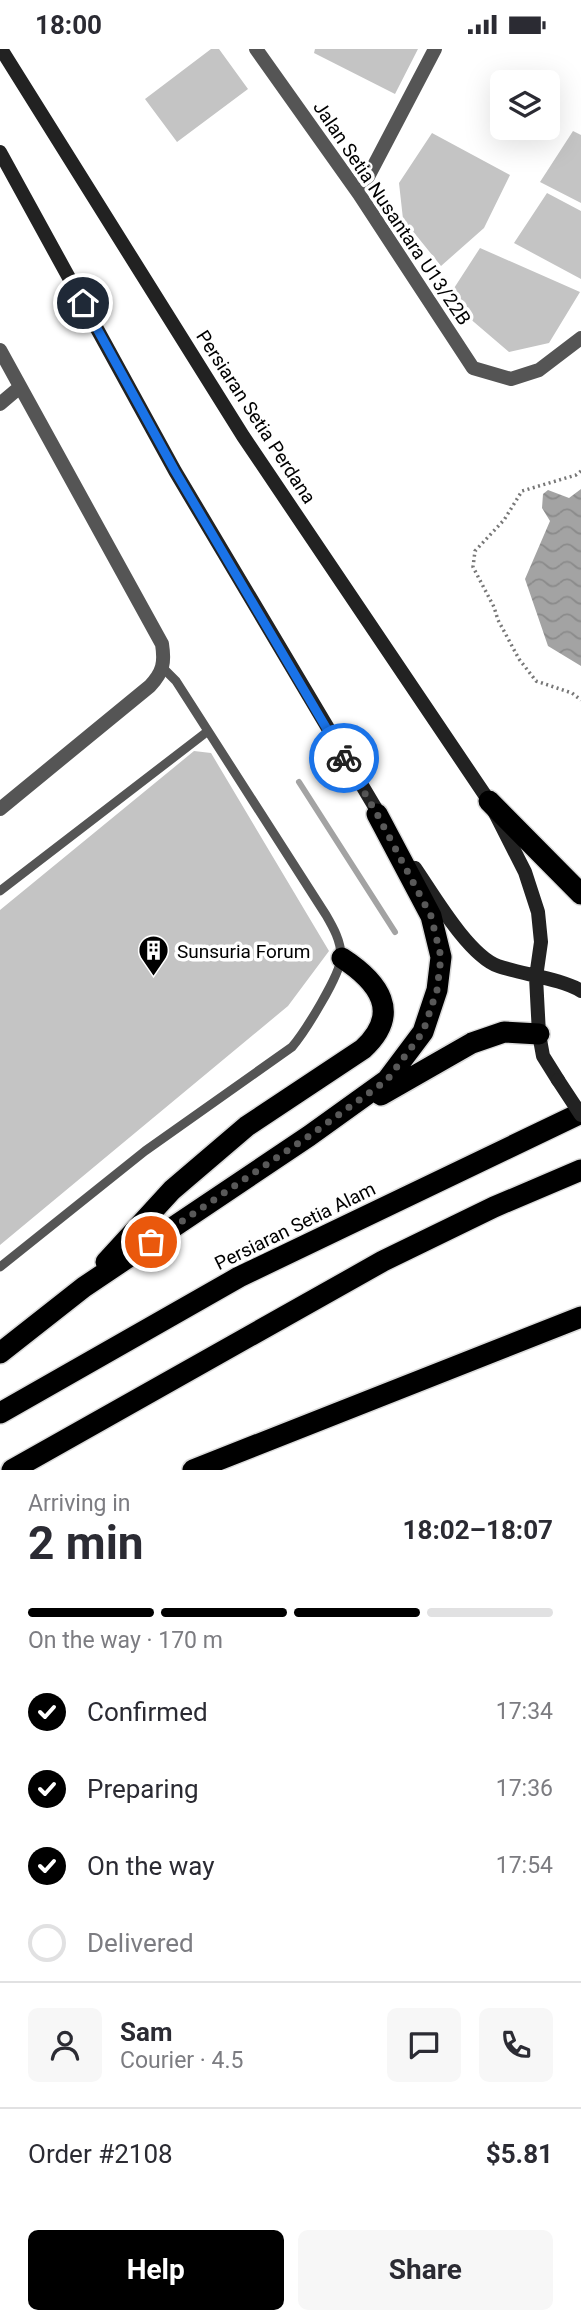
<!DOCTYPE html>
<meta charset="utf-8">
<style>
body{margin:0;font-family:Roboto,sans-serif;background:#f7f7f7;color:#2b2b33;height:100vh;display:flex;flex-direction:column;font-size:26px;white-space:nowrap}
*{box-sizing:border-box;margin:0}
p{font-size:23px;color:#7c7c81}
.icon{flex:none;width:38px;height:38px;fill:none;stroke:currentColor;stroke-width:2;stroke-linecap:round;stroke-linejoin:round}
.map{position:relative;height:1421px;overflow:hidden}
.details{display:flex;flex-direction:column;background:#fff;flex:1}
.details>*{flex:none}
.buttons{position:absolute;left:490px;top:21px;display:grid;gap:14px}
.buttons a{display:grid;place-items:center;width:70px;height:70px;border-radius:10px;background:#fff;box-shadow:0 7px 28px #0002;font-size:35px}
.pin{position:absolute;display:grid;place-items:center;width:60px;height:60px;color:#fff;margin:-30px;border:4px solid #fff;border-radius:50%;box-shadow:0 2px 7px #0007}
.courier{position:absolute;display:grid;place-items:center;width:70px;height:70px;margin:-35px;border:5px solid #1a73e8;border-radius:50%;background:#fff;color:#222;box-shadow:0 2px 9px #0007}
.head em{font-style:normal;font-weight:700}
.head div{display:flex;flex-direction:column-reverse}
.head{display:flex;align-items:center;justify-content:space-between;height:119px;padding:0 28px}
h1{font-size:46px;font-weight:700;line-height:52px}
.bar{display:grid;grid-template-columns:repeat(4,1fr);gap:10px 7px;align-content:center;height:84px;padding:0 28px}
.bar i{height:9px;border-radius:5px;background:#e1e1e2}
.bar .on{background:#000}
.bar p{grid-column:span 4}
.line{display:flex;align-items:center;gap:18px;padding:0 28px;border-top:2px solid #e1e1e2}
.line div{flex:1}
.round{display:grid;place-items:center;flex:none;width:74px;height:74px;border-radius:10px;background:#f7f7f7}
ol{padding:0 28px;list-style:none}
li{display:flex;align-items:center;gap:21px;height:77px}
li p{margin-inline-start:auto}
li .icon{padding:7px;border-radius:50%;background:#000;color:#fff;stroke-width:4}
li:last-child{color:#7c7c81}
li i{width:38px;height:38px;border:4px solid #e1e1e2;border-radius:50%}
.cta{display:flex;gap:14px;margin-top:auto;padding:14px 28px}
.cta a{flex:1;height:80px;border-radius:10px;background:#000;color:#fff;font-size:28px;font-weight:700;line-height:80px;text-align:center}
.cta a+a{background:#f7f7f7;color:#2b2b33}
.status{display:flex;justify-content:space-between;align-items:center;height:49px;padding:0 35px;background:#fff;direction:ltr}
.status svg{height:19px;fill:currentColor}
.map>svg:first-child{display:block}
.water{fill:url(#water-waves)}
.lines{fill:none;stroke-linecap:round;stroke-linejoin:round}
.stream{stroke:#a3a3a3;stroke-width:6}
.building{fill:#c4c4c4}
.highway-casing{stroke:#dbdbdb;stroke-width:24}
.path{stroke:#777;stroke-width:3.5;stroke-dasharray:2 3.5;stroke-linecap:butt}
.lane{stroke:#555;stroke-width:9}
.street{stroke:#555;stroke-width:14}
.secondary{stroke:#222;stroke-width:14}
.highway{stroke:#000;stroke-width:21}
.secondary-bridge{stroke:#222;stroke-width:14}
.done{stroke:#595959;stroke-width:7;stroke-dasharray:0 12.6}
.route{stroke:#1a73e8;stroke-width:9}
.labels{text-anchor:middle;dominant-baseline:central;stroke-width:7;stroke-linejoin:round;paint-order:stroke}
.street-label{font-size:19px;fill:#000;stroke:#fff}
.poi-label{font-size:19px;fill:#000;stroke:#fff;text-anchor:start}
</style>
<div class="status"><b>18:00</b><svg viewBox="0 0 49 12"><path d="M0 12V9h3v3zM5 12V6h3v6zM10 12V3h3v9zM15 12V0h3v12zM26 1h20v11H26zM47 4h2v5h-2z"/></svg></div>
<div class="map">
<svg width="581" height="1421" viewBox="0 0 581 1421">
<defs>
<pattern id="water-waves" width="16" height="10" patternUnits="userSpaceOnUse" patternTransform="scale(1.75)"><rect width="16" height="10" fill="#a3a3a3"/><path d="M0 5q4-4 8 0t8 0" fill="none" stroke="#8b8b8b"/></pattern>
</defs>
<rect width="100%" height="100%" fill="#fff"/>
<path class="water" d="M581 440V617L548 597 525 530 550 472 542 459 543 445 548 441 569 449Z"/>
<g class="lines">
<path class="stream" d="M299 733 395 883"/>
</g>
<path class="building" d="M211 0H219L248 40 177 93 145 50Z
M315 0H418L395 45 314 4Z
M573 82 581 86V154L540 133Z
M432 84 510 126 484 179 441 217 403 170 399 134Z
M547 144 581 162V230L514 194Z
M480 199 580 243 549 294 509 303 447 250Z
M194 702 211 704 329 902 288 957 0 1196V861Z"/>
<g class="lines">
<defs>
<path id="highway" d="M489 752 581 845
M381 1046 472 994 504 983 539 985
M106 1213 172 1141 247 1077 363 1000C402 964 379 933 342 909
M0 1304 84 1238 309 1087 387 1031 423 983 437 941 441 908 431 867 377 765
M0 1364 239 1228 581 1064
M12 1421 383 1212 494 1158 581 1121
M193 1421 581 1268"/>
</defs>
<use href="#highway" class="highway-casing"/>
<path class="path" d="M581 422 576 426 522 442 504 471 475 502 473 518 494 558 498 571 519 610 536 632 572 644 581 651"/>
<path class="lane" d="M0 842 208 682
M0 1218 145 1102 292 998C304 984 342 924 341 907 341 892 333 878 326 866L176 632 163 619"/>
<path class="street" d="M256 0 359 145 473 319 511 330 539 321 581 289
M359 145 435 0
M0 301 162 595C165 614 163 623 150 637L0 760
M0 355 20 338"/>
<path class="secondary" d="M1 0 243 387 489 752 525 823 538 863 541 893 536 928 539 985 543 1007 558 1031
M0 103 175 422 382 770
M415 819C433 845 468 906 498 917 520 925 563 930 581 942"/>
<use href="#highway" class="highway"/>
<path class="secondary-bridge" d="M558 1031 581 1066"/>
</g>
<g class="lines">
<path class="done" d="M151 1193 309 1087 387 1031 423 983 437 941 441 908 431 867 377 765 344 709"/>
<path class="route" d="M83 254 175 422 344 709"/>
</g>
<defs>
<symbol id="building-pin" viewBox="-11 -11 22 30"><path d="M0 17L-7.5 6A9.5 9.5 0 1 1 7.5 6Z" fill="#000" stroke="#fff"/><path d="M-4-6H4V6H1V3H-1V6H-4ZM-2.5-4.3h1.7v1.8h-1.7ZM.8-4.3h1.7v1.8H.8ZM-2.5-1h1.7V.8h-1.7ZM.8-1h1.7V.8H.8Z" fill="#fff"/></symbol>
</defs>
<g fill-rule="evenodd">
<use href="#building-pin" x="136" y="884" width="35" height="47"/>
</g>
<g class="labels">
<g class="street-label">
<text transform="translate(392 164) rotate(56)">Jalan Setia Nusantara U13/22B</text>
<text transform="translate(256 368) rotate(57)">Persiaran Setia Perdana</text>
<text transform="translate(295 1177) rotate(-26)">Persiaran Setia Alam</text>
</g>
<g class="poi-label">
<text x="177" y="902">Sunsuria Forum</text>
</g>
</g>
</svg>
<div class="buttons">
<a><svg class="icon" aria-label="layers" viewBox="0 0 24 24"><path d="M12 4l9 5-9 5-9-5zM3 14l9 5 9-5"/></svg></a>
</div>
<div class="pin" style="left:151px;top:1193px;background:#ea580c"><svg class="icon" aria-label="bag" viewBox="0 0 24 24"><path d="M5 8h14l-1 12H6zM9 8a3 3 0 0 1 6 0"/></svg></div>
<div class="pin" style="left:83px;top:254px;background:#1f2937"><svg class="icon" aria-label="home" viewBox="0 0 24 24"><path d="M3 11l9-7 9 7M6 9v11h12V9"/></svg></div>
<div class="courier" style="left:344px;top:709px"><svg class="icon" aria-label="bike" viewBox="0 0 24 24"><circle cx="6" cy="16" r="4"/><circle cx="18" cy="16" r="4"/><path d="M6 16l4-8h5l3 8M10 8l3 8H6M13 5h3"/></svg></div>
</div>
<section class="details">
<div class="head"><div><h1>2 min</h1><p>Arriving in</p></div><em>18:02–18:07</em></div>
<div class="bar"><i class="on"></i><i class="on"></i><i class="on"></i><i></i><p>On the way · 170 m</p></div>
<ol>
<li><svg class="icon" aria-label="check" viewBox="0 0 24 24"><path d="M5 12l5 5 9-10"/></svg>Confirmed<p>17:34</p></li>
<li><svg class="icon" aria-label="check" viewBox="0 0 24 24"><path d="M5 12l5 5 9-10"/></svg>Preparing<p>17:36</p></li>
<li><svg class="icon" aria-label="check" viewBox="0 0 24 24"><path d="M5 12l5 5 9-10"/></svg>On the way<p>17:54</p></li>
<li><i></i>Delivered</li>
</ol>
<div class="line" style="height:126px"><a class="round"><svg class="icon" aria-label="person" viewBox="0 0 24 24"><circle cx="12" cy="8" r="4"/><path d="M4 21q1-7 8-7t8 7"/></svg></a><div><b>Sam</b><p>Courier · 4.5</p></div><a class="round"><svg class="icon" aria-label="chat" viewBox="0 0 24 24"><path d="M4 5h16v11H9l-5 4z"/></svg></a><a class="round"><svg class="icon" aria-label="phone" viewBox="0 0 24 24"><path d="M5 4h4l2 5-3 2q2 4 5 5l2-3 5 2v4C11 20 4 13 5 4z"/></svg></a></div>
<div class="line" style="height:91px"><div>Order #2108</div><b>$5.81</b></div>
<div class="cta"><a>Help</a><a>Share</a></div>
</section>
